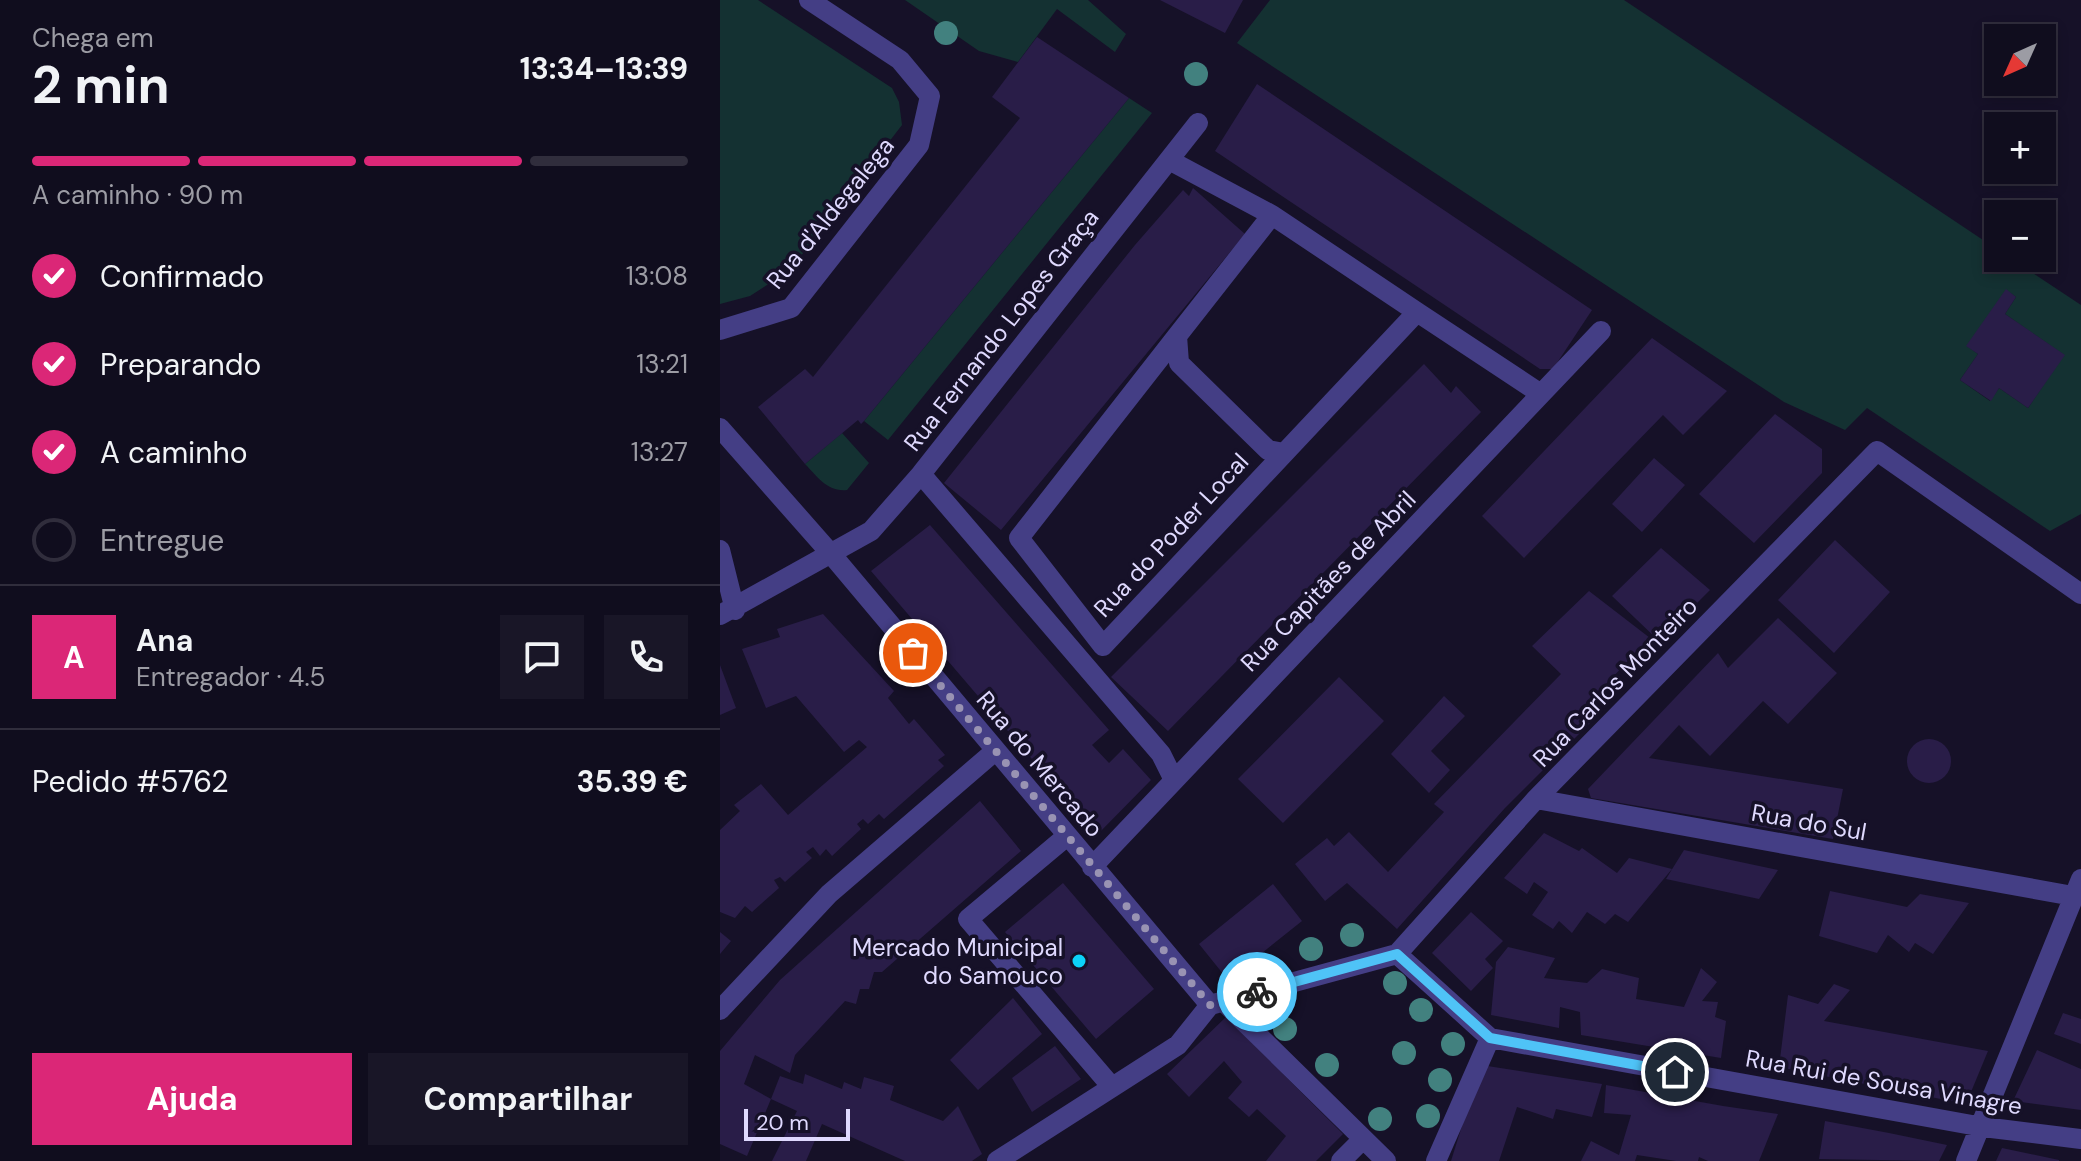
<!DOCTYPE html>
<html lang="pt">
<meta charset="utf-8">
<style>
body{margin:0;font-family:"DM Sans",sans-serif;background:#191627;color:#f1f3f6;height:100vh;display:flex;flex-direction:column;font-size:30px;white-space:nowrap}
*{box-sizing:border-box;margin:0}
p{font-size:26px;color:#9c9ca4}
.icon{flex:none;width:44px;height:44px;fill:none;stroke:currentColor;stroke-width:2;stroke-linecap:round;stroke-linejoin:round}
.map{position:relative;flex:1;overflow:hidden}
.details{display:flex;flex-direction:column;background:#100d1e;width:720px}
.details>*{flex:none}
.needle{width:52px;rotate:225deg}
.fabs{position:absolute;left:1264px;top:24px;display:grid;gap:16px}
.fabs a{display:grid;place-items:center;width:72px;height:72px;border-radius:0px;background:#100d1e;box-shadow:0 4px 12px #0003,0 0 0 2px #302d3c;font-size:40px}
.scale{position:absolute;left:24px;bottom:20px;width:106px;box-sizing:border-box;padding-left:8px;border:4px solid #dfd9fe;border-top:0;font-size:22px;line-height:28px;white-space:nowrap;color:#dfd9fe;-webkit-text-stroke:6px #161128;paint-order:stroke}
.pin{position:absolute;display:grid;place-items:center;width:68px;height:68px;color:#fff;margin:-34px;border:4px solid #fff;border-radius:50%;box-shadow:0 2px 8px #0007}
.courier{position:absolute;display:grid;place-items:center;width:80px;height:80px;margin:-40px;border:6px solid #4fc3f7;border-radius:50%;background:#fff;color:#222;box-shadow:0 2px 10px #0007}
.head em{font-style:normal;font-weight:700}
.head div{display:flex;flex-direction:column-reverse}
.head{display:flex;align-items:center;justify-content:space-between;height:136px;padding:0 32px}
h1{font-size:52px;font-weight:700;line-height:60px}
.bar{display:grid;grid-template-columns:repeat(4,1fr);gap:12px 8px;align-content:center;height:96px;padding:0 32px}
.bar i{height:10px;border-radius:6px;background:#302d3c}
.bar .on{background:#db2777}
.bar p{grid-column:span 4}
.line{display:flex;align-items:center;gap:20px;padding:0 32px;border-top:2px solid #302d3c}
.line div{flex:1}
.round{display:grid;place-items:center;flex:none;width:84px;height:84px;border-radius:0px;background:#191627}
ol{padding:0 32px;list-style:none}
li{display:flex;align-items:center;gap:24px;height:88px}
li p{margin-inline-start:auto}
li .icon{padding:8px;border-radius:50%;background:#db2777;color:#fff;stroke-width:4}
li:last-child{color:#9c9ca4}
li i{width:44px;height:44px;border:4px solid #302d3c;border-radius:50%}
.primary-button{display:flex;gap:16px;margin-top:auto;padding:16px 32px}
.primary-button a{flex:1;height:92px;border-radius:0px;background:#db2777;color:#fff;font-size:32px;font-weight:700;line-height:92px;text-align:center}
.primary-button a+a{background:#191627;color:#f1f3f6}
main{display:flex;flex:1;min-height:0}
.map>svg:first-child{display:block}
.green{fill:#143132;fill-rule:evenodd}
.building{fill:#291d48}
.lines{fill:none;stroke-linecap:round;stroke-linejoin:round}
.street{stroke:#443e85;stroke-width:20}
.tree{fill:#42817f}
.done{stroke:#9993b3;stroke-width:8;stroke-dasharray:0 14.4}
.route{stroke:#4fc3f7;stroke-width:10}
.poi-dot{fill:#0cd2f7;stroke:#161128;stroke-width:3}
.labels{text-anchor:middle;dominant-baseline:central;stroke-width:7;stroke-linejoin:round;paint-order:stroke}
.street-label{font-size:24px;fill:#dfd9fe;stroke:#161128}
.poi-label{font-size:24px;fill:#dfd9fe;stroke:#161128;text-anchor:end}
</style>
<main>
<section class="details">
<div class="head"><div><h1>2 min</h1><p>Chega em</p></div><em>13:34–13:39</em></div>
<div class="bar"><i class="on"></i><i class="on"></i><i class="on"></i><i></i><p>A caminho · 90 m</p></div>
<ol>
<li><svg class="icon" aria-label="check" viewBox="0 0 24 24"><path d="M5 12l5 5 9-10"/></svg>Confirmado<p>13:08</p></li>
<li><svg class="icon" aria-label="check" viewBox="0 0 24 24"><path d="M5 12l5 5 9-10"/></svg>Preparando<p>13:21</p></li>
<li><svg class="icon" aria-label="check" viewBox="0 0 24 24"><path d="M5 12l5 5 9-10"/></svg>A caminho<p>13:27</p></li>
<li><i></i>Entregue</li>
</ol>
<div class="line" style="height:144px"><b class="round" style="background:#db2777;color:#fff">A</b><div><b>Ana</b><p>Entregador · 4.5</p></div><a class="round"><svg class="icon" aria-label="chat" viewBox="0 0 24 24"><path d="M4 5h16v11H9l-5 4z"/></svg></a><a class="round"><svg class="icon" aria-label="phone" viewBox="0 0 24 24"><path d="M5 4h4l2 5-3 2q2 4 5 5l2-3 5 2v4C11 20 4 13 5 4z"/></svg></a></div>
<div class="line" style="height:104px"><div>Pedido #5762</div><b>35.39 €</b></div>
<div class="primary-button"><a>Ajuda</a><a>Compartilhar</a></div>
</section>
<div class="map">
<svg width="1361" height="1161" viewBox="0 0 1361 1161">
<rect width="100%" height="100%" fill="#161128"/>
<path class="green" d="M0 0H38L172 88 179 102 182 125 70 270 30 296 0 304Z
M185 0H368L406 34 395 52 337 9 298 62 259 51Z
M550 0H904L1278 250V258H1290L1361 305V514L1330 531 1147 408 1125 430 1064 402 517 43ZM1286 290 1296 297 1285 314 1344 355 1308 408 1279 388 1270 401 1240 380 1258 354 1247 346Z
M409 98 432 113 168 440 144 421Z
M122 433 149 463 127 490C107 492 98 477 85 464Z"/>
<path class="building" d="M440 0H523L505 33Z
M317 37 409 98 144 421 141 424 138 420 85 464 38 407 85 369 93 377 300 118 272 97Z
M537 84 872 310 833 369H820L495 151Z
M473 188 525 234 281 530 224 483 415 245 463 190 469 196Z
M1286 289 1296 297 1285 314 1345 355 1308 408 1279 388 1271 401 1240 380 1258 354 1246 346Z
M932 338 1007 391 963 435 943 415 804 558 762 516Z
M704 364 731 393 736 386 761 412 448 731 391 677Z
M1055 414 1102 449V473L1034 543 979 494Z
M934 458 965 485 922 532 892 504Z
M210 525 389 730 372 745 389 763 403 749 431 780 377 835 151 571Z
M1115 540 1170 592 1114 653 1058 600Z
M941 548 990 590 939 641 892 596Z
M869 591 930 638 869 702 881 712 785 808 677 929 627 883 605 901 575 864 607 838 614 846 629 832 668 872 724 812 714 804 841 674 812 646Z
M103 614 174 691 168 698 189 724 194 719 225 755 218 760 224 766 164 819 159 814 148 824 143 819 137 824 141 829 112 856 106 849 100 856 93 847 86 852 92 858 65 882 60 877 54 880 59 888 32 912 25 906 15 918 0 912V830L20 811 14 805 41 784 68 815 147 747 139 740 124 752 76 696 46 708 22 649 60 637 57 629Z
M1058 618 1117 673 1068 724 1043 701 990 756 959 725 929 758 1123 789 1113 839 871 798 868 789 998 653 1008 668Z
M0 665 16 708 0 715Z
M619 677 664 721 563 823 518 779Z
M724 696 745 716 711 751 730 770 709 793 671 754Z
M1187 761a22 22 0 1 1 44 0a22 22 0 1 1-44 0Z
M260 801 301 851 162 972H154L149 989H140L136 1004 125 1001 75 1055 70 1073 35 1055 24 1084 51 1099 60 1076 83 1084 85 1074 122 1089 124 1082 141 1089 144 1077 174 1086 170 1100 223 1121 238 1106 262 1154 252 1161H185L102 1124 86 1161H52L77 1111 51 1099 27 1156 0 1144V1051L60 980Z
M824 833 859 851 862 848 897 873 909 858 952 869 908 922 895 914 885 924 867 912 852 933 839 921 833 929 812 915 828 892 814 882 807 894 784 878Z
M964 850 1058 870 1039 899 946 879Z
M343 883 434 989 376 1039 285 932Z
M553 884 582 921 508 980 479 944Z
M1110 891 1187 907 1200 894 1249 903 1213 954 1195 943 1189 952 1168 935 1157 953 1099 936Z
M751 912 783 941 765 959 773 968 751 991 712 953Z
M0 932 11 941 0 954Z
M788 947 835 958 824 978 867 983 882 969 919 978 916 999 964 1007 981 968 997 982 982 1001 998 1002 995 1017 1006 1021 1001 1058 861 1035 860 1012 840 1007 839 1028 771 1015 776 962Z
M1114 984 1130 990 1104 1021 1268 1051 1246 1104 1059 1067 1068 995 1098 1004Z
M293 998 322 1034 258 1090 230 1060Z
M1343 1013 1361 1019V1044L1334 1034Z
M506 1017 623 1134 596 1161H546L566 1136 537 1109 529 1117 508 1098 522 1082 504 1061 469 1097 447 1074Z
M335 1046 361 1079 312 1112 292 1078Z
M1317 1050 1361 1069V1110L1293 1101Z
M761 1065 882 1084 872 1117 836 1109 833 1119 797 1107 779 1161H731Z
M886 1085 1003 1106 1058 1114 1039 1161H988L979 1157 978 1161H956L917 1155 915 1161H861L871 1141 899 1155 911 1115 884 1113Z
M1105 1121 1169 1133 1227 1145 1219 1161 1099 1159Z
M1282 1148 1339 1160V1161H1276Z"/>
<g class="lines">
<path class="street" d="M449 160 552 215
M697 312 821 394
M0 330 71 308 199 145 210 96 180 60 89 0
M457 336 299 538 383 646 697 312 552 215 457 336 459 363 548 450 564 453
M0 428 112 555 490 1005
M201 474 441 754 454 780
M0 550 15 610
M0 615 151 531 201 474 478 123
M816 799 1353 896
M347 836 248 919 392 1087
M372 867 881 331
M677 954 816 799 1157 451 1361 594
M503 1001 666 1161
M0 1010 109 894 275 751
M770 1038 1263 1127 1361 1139
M277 1161 458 1045 490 1005 677 954 770 1038
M621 1161 643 1139
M716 1161 770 1038
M1246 1161 1361 879"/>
</g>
<g class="tree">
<circle cx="226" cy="33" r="12"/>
<circle cx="476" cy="74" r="12"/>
<circle cx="632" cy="935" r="12"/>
<circle cx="591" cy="949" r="12"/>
<circle cx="675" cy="983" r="12"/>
<circle cx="701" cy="1010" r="12"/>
<circle cx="565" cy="1029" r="12"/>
<circle cx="733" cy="1044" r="12"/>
<circle cx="684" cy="1053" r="12"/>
<circle cx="607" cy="1065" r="12"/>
<circle cx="720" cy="1080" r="12"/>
<circle cx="708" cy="1116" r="12"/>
<circle cx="660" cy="1119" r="12"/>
</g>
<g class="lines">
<path class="done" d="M193 653 490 1005 537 992"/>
<path class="route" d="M537 992 677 954 770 1038 955 1072"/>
</g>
<circle class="poi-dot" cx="359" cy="961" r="8"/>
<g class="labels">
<g class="street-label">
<text transform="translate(110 213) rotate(-51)">Rua d'Aldegalega</text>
<text transform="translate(281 330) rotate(-52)">Rua Fernando Lopes Graça</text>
<text transform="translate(451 535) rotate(-47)">Rua do Poder Local</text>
<text transform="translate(608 581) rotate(-46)">Rua Capitães de Abril</text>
<text transform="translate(895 682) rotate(-46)">Rua Carlos Monteiro</text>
<text transform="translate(320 764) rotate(50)">Rua do Mercado</text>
<text transform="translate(1089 822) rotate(10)">Rua do Sul</text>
<text transform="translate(1164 1082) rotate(10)">Rua Rui de Sousa Vinagre</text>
</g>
<g class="poi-label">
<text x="343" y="947">Mercado Municipal<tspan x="343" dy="28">do Samouco</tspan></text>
</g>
</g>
</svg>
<div class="fabs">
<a><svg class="needle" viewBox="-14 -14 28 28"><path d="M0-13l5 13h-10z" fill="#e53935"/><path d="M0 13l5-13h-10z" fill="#9c9ca4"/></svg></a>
<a>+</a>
<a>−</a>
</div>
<div class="scale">20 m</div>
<div class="pin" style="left:193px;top:653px;background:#ea580c"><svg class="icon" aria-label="bag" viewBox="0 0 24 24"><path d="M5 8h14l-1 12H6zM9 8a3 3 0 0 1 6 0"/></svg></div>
<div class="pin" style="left:955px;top:1072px;background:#1f2937"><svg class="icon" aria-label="home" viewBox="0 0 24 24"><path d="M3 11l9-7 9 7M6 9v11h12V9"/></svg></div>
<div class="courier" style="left:537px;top:992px"><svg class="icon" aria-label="bike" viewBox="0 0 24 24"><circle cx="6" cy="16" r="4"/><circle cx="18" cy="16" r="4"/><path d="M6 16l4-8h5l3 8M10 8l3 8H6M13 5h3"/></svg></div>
</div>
</main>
